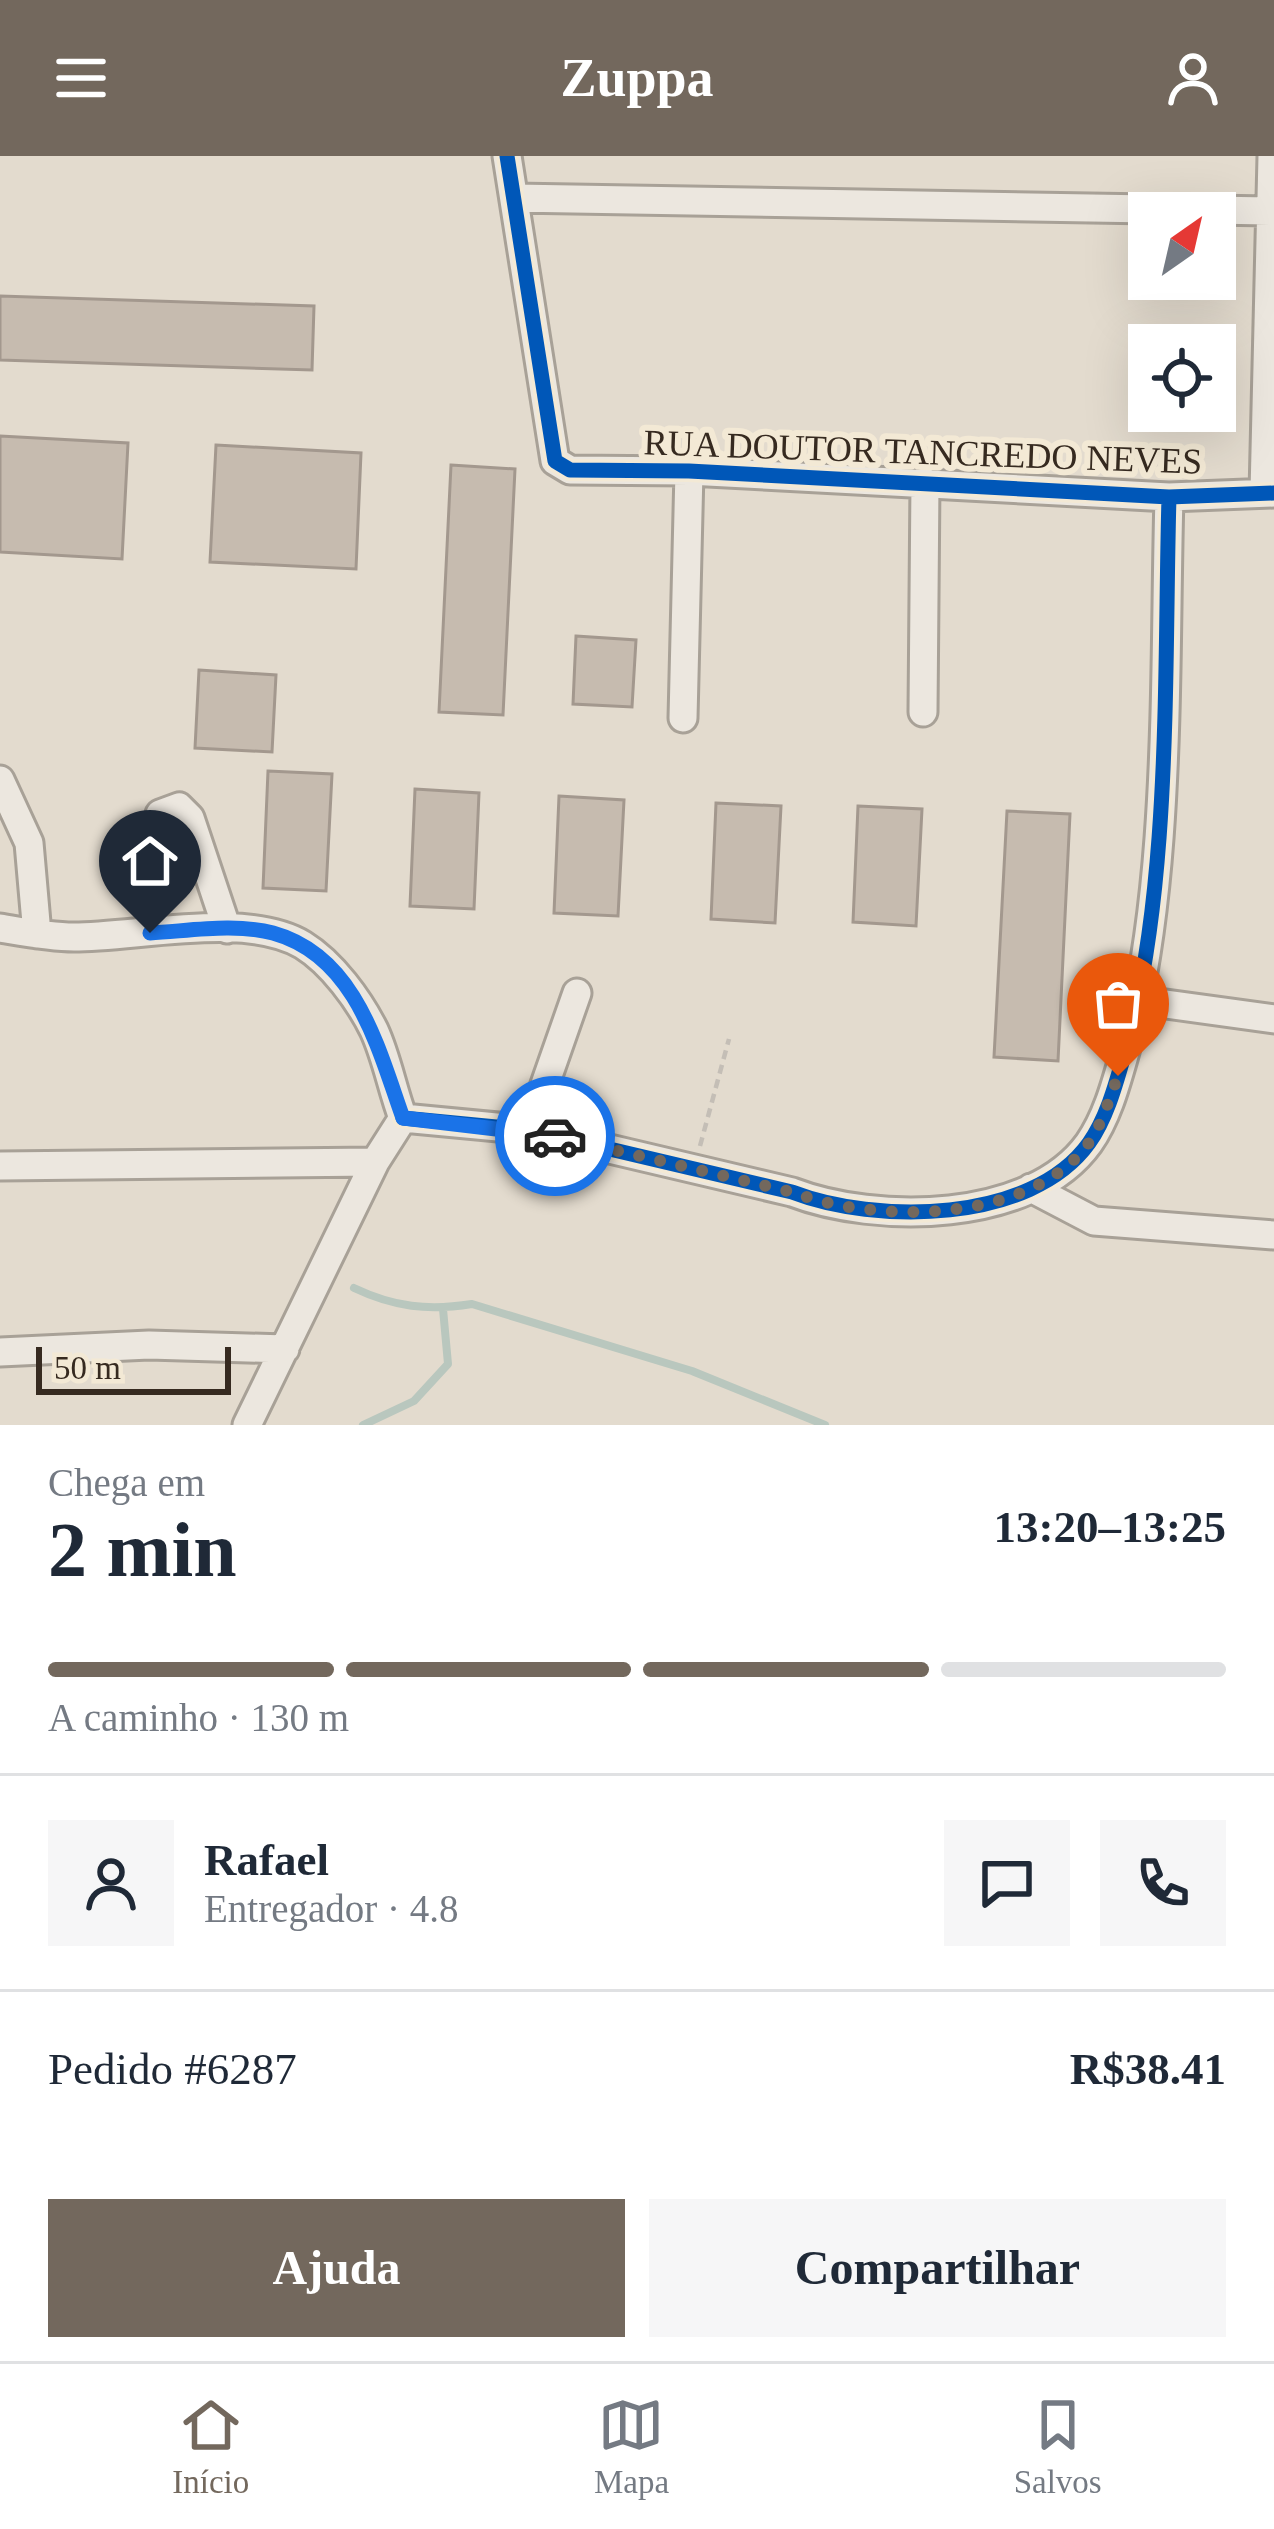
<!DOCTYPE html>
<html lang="pt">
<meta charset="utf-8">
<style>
body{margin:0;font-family:"Times New Roman",serif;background:#f6f6f7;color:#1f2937;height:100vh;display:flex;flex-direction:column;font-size:45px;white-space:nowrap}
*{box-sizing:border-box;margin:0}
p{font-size:39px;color:#747a83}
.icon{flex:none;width:66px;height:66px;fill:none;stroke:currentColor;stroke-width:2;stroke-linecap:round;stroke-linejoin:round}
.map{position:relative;height:1269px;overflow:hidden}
.panel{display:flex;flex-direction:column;background:#fff;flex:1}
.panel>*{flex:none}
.needle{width:78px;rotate:34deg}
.tools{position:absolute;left:1128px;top:36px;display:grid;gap:24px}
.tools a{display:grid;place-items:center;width:108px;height:108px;border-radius:0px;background:#fff;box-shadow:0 12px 48px #0002;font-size:60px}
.scale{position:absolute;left:36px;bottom:30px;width:195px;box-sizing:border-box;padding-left:12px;border:6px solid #362a20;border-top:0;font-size:33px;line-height:42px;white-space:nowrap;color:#362a20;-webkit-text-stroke:9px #f3e9d5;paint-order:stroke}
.pin{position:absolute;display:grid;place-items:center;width:102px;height:102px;color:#fff;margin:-123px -51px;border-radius:50% 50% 50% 0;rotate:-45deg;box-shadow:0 0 12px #0007}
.pin .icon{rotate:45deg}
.courier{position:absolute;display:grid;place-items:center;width:120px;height:120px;margin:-60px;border:9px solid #1a73e8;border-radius:50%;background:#fff;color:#222;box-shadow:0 3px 15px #0007}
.overview em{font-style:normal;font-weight:600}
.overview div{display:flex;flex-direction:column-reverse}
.overview{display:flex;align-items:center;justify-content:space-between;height:204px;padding:0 48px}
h1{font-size:78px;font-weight:600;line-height:90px}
.bar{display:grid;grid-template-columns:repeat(4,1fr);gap:18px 12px;align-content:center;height:144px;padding:0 48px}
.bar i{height:15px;border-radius:9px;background:#e0e1e3}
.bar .active{background:#73685d}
.bar p{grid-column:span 4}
.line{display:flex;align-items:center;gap:30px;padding:0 48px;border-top:3px solid #e0e1e3}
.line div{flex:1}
.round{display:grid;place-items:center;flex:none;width:126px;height:126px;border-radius:0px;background:#f6f6f7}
.button{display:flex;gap:24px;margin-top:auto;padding:24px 48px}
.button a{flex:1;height:138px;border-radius:0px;background:#73685d;color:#fff;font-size:48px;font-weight:600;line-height:138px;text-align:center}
.button a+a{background:#f6f6f7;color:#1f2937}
header{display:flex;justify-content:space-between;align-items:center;height:156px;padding:0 48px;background:#73685d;color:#fff;font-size:54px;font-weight:600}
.dock{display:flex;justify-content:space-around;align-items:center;height:168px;border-top:3px solid #e0e1e3;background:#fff;font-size:33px;color:#747a83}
.dock a{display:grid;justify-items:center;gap:6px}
.dock .active{color:#73685d}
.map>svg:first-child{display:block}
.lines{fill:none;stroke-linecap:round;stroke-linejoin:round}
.stream{stroke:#b9c7be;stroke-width:8}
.building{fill:#c6bbaf;stroke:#a3988e;stroke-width:3}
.minor-casing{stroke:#a8a197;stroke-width:33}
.path{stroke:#c4beb6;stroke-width:4.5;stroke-dasharray:9 6;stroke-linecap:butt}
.minor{stroke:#ece7df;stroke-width:27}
.cycleway-casing{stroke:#f3e9d5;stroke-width:22}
.cycleway{stroke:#0057b8;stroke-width:15}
.done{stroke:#73685d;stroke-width:12;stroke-dasharray:0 21.6}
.route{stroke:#1a73e8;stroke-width:15}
.labels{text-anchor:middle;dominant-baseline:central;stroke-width:12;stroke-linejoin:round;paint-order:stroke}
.street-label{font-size:36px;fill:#362a20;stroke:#f3e9d5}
</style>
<header><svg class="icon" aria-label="menu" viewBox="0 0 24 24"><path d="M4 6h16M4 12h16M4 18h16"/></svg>Zuppa<svg class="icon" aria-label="person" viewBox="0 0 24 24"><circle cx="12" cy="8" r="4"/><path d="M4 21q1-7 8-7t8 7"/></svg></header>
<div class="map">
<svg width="1274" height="1269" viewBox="0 0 1274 1269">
<rect width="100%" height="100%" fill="#e3dbce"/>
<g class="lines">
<path class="stream" d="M354 1132C394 1151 428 1155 472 1148L692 1215 825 1269
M363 1269 414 1245 448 1208 443 1153"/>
</g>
<path class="building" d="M0 140 314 150 312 214 0 204Z
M0 280 128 287 122 403 0 396Z
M216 289 361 297 356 413 210 406Z
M451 309 515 313 503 559 439 556Z
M576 480 636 484 632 551 573 548Z
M199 514 276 519 272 596 195 592Z
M268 615 332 618 326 735 263 732Z
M415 633 479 637 474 753 410 750Z
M559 640 624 644 618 760 554 757Z
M716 647 781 650 775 767 711 763Z
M858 650 922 653 916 770 853 766Z
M1007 655 1070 658 1058 905 994 901Z"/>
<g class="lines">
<defs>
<path id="minor" d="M507 0 555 305 570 314 689 315 1169 341 1274 337
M514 42 1270 55
M1264 337 1272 0
M923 556 925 326
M683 562 689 315
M0 624 29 687 37 778
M160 658 179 651 190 662 227 773
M0 772C24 776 49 781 74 781 138 781 247 755 303 789 332 807 359 844 374 874 387 902 392 933 403 962L375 1006 247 1269
M1137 844 1274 863
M403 962 529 974 792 1036C875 1068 1031 1068 1089 987 1106 963 1115 931 1123 903 1172 737 1164 515 1169 341
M529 974 577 837
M0 1010 375 1006
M1031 1032 1094 1065 1274 1079
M0 1196 149 1189 285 1193"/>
</defs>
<use href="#minor" class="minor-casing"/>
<path class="path" d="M700 990 729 883"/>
<use href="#minor" class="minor"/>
<defs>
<path id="cycleway" d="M507 0 555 305 570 314 689 315 1169 341 1274 337
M403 962 529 974 792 1036C875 1068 1031 1068 1089 987 1106 963 1115 931 1123 903 1172 737 1164 515 1169 341"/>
</defs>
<use href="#cycleway" class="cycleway-casing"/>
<use href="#cycleway" class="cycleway"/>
</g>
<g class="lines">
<path class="done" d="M555 980 792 1036C876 1068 1028 1068 1088 988 1102 969 1109 943 1118 920"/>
<path class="route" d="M150 777C189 775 235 767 273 777 356 800 378 892 403 962L555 980"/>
</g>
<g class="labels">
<g class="street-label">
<text transform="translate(923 296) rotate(2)">RUA DOUTOR TANCREDO NEVES</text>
</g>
</g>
</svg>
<div class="tools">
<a><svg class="needle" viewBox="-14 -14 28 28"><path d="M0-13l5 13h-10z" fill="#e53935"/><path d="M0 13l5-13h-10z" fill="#747a83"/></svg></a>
<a><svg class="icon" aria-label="locate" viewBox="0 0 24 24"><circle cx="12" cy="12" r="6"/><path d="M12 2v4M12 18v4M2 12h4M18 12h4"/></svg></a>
</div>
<div class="scale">50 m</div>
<div class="pin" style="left:1118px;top:920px;background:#ea580c"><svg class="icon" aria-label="bag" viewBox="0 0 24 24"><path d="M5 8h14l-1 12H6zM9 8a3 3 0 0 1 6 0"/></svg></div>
<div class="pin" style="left:150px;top:777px;background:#1f2937"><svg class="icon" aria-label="home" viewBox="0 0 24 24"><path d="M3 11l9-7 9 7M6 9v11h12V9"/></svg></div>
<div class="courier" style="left:555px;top:980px"><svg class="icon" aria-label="car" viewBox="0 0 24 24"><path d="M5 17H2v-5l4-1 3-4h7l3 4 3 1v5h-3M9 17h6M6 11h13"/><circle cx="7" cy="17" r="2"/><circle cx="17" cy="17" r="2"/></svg></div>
</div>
<section class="panel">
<div class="overview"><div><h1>2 min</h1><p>Chega em</p></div><em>13:20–13:25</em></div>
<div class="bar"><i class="active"></i><i class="active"></i><i class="active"></i><i></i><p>A caminho · 130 m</p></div>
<div class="line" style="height:216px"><a class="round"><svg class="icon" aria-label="person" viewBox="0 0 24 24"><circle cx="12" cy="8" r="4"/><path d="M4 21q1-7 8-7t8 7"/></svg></a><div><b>Rafael</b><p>Entregador · 4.8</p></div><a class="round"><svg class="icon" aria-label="chat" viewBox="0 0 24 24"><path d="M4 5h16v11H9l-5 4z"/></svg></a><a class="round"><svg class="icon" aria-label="phone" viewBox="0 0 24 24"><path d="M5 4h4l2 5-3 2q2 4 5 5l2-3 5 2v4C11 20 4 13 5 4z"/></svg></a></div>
<div class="line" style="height:156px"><div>Pedido #6287</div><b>R$38.41</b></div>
<div class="button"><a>Ajuda</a><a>Compartilhar</a></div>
</section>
<nav class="dock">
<a class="active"><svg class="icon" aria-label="home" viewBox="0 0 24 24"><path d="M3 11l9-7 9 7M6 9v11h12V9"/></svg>Início</a>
<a><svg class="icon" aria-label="map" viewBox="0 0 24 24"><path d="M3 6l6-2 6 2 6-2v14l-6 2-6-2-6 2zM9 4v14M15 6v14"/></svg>Mapa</a>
<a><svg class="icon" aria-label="saved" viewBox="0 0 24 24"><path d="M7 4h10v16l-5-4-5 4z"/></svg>Salvos</a>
</nav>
